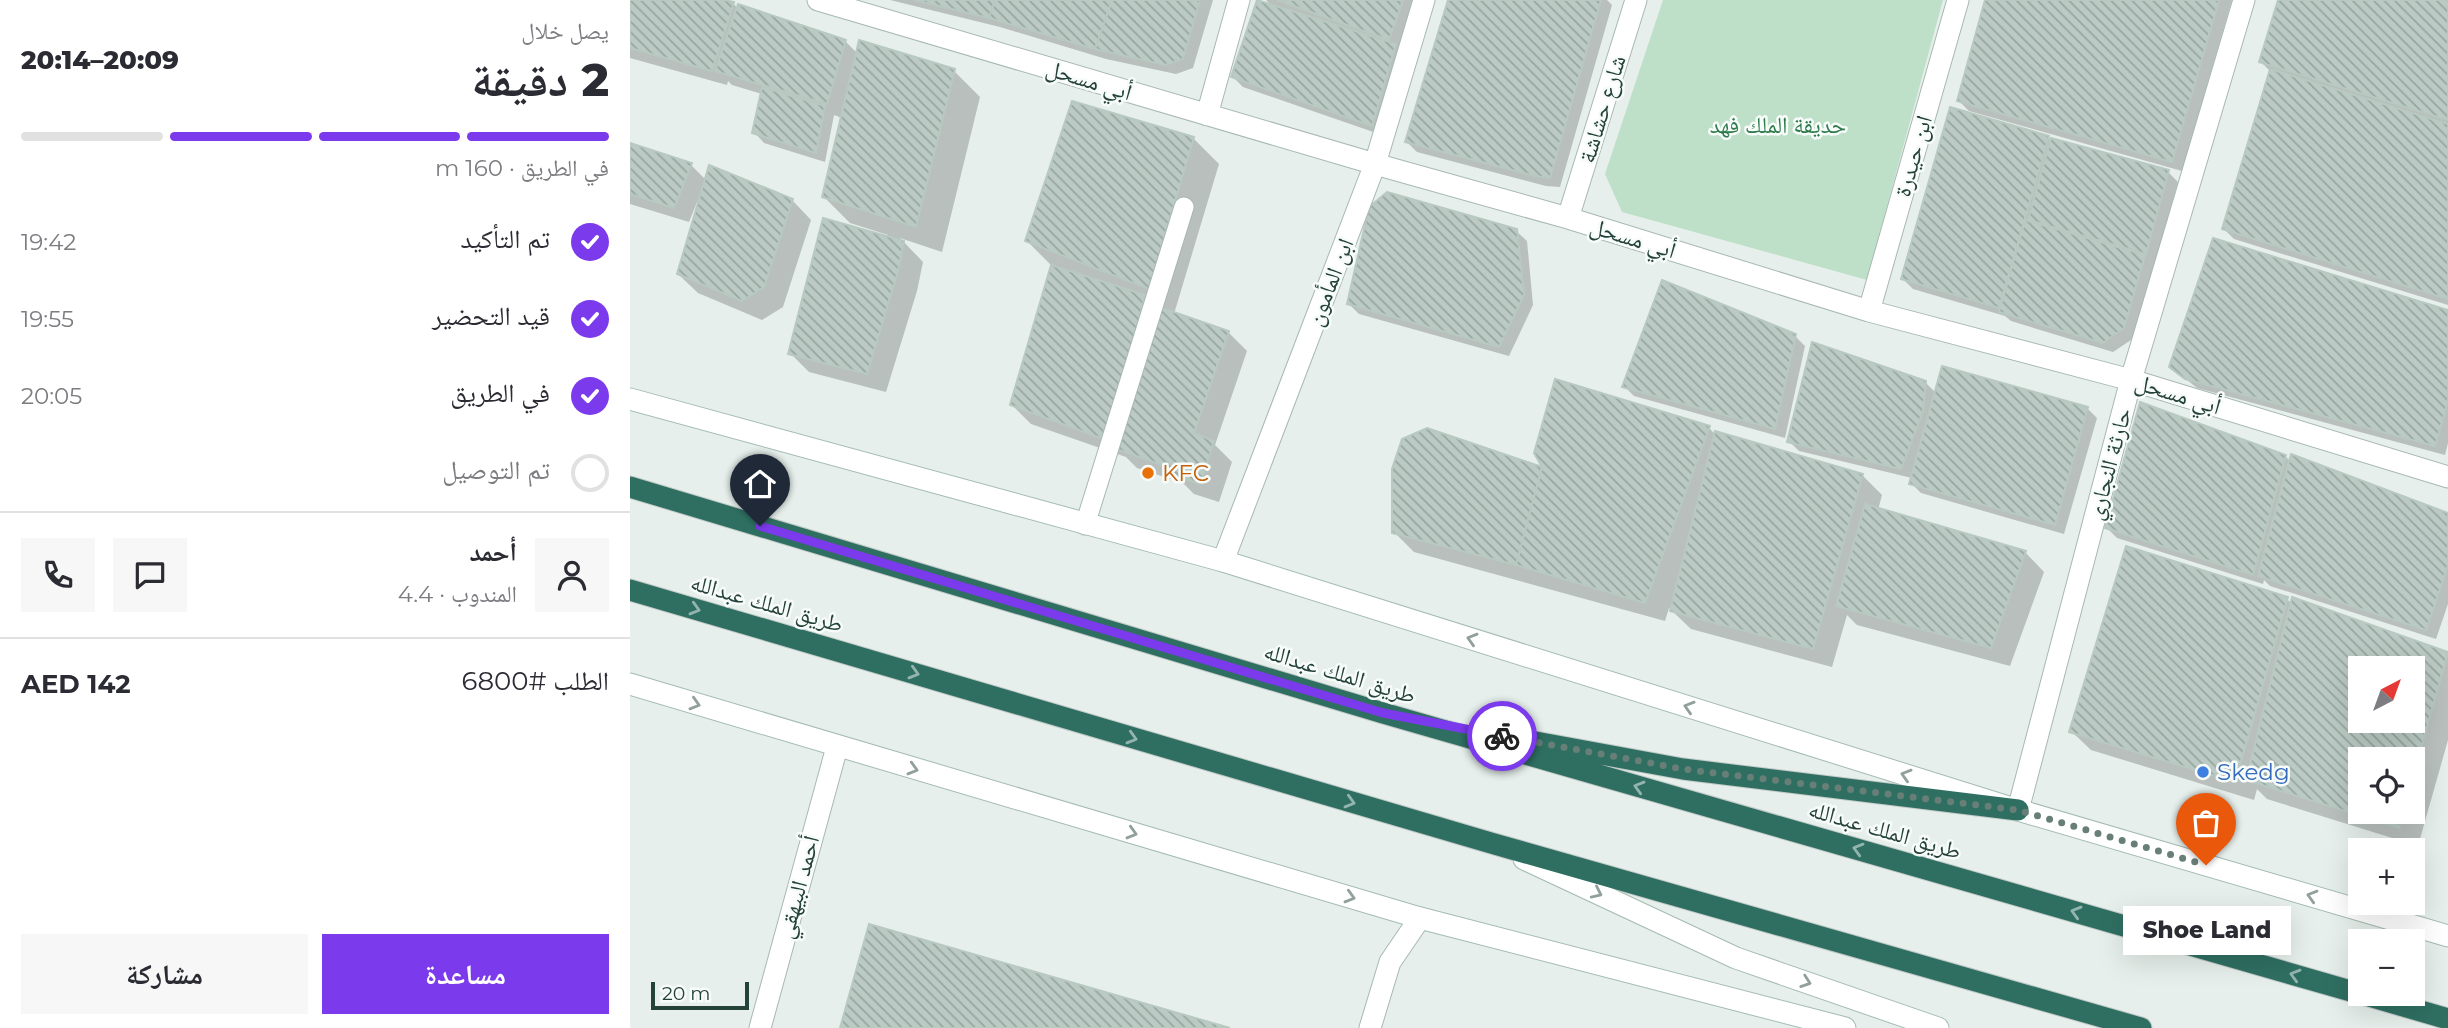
<!DOCTYPE html>
<html lang="ar">
<meta charset="utf-8">
<style>
body{margin:0;font-family:Montserrat,"Noto Naskh Arabic",sans-serif;background:#f7f7f7;color:#2b2b33;direction:rtl;height:100vh;display:flex;flex-direction:column;font-size:26px;white-space:nowrap}
*{box-sizing:border-box;margin:0}
p{font-size:23px;color:#7c7c81}
.icon{flex:none;width:38px;height:38px;fill:none;stroke:currentColor;stroke-width:2;stroke-linecap:round;stroke-linejoin:round}
.map{position:relative;flex:1;overflow:hidden;direction:ltr}
.side{display:flex;flex-direction:column;background:#fff;width:630px}
.side>*{flex:none}
.needle{width:46px;rotate:41deg}
.controls{position:absolute;left:1718px;top:656px;display:grid;gap:14px}
.controls a{display:grid;place-items:center;width:77px;height:77px;border-radius:0px;background:#fff;box-shadow:0 7px 28px #0002;font-size:35px}
.scale{position:absolute;left:21px;bottom:18px;width:98px;box-sizing:border-box;padding-left:7px;border:4px solid #24423a;border-top:0;font-size:19px;line-height:24px;white-space:nowrap;color:#24423a;-webkit-text-stroke:5px #f7fbf9;paint-order:stroke}
.pin{position:absolute;display:grid;place-items:center;width:60px;height:60px;color:#fff;margin:-72px -30px;border-radius:50% 50% 50% 0;rotate:-45deg;box-shadow:0 0 7px #0007}
.pin .icon{rotate:45deg}
.courier{position:absolute;display:grid;place-items:center;width:70px;height:70px;margin:-35px;border:5px solid #7c3aed;border-radius:50%;background:#fff;color:#222;box-shadow:0 2px 9px #0007}
.bubble{position:absolute;height:49px;border-radius:0px;background:#fff;box-shadow:0 7px 28px #0002;font-size:23px;font-weight:800;line-height:49px;text-align:center;direction:rtl}
.summary em{font-style:normal;font-weight:800}
.summary div{display:flex;flex-direction:column-reverse}
.summary{display:flex;align-items:center;justify-content:space-between;height:119px;padding:0 21px}
h1{font-size:46px;font-weight:800;line-height:52px}
.bar{display:grid;grid-template-columns:repeat(4,1fr);gap:10px 7px;align-content:center;height:84px;padding:0 21px}
.bar i{height:9px;border-radius:5px;background:#e1e1e2}
.bar .current{background:#7c3aed}
.bar p{grid-column:span 4}
.line{display:flex;align-items:center;gap:18px;padding:0 21px;border-top:2px solid #e1e1e2}
.line div{flex:1}
.round{display:grid;place-items:center;flex:none;width:74px;height:74px;border-radius:0px;background:#f7f7f7}
ol{padding:0 21px;list-style:none}
li{display:flex;align-items:center;gap:21px;height:77px}
li p{margin-inline-start:auto}
li .icon{padding:7px;border-radius:50%;background:#7c3aed;color:#fff;stroke-width:4}
li:last-child{color:#7c7c81}
li i{width:38px;height:38px;border:4px solid #e1e1e2;border-radius:50%}
.button{display:flex;gap:14px;margin-top:auto;padding:14px 21px}
.button a{flex:1;height:80px;border-radius:0px;background:#7c3aed;color:#fff;font-size:28px;font-weight:800;line-height:80px;text-align:center}
.button a+a{background:#f7f7f7;color:#2b2b33}
main{display:flex;flex:1;min-height:0}
.map>svg:first-child{display:block}
.garden{fill:#bfe0c8}
.shadow{fill:#0003;fill-rule:evenodd}
.building{fill:url(#building-back-hatch);stroke:#b8c9c2;stroke-width:2;fill-rule:evenodd}
.lines{fill:none;stroke-linecap:round;stroke-linejoin:round}
.lane-casing{stroke:#a8b8b2;stroke-width:21}
.street-casing{stroke:#a8b8b2;stroke-width:23}
.secondary-casing{stroke:#a4bbb3;stroke-width:23}
.highway-casing{stroke:#c2cac8;stroke-width:23}
.lane{stroke:#fff;stroke-width:19}
.street{stroke:#fff;stroke-width:21}
.secondary{stroke:#fff;stroke-width:21}
.highway{stroke:#2f6f62;stroke-width:21}
.oneway{stroke:#93b5ae}
.oneway2{stroke:#92a09c}
.done{stroke:#687f78;stroke-width:7;stroke-dasharray:0 12.6}
.route{stroke:#7c3aed;stroke-width:9}
.food-dot{fill:#e8710a;stroke:#f7fbf9;stroke-width:2.5}
.shop-dot{fill:#3f7fe0;stroke:#f7fbf9;stroke-width:2.5}
.labels{text-anchor:middle;dominant-baseline:central;stroke-width:5;stroke-linejoin:round;paint-order:stroke}
.street-label{font-size:23px;fill:#24423a;stroke:#f7fbf9}
.park-label{font-size:23px;fill:#2d7a4b;stroke:#f7fbf9}
.food-label{font-size:23px;fill:#c56008;stroke:#f7fbf9;text-anchor:start}
.shop-label{font-size:23px;fill:#366cbe;stroke:#f7fbf9;text-anchor:start}
</style>
<main>
<div class="map">
<svg width="1818" height="1028" viewBox="0 0 1818 1028">
<defs>
<pattern id="building-back-hatch" width="6" height="6" patternUnits="userSpaceOnUse" patternTransform="scale(1.75)"><rect width="6" height="6" fill="#bbcac4"/><path d="M-1 5l2 2M0 0l6 6M5-1l2 2" fill="none" stroke="#98a6a0"/></pattern>
</defs>
<rect width="100%" height="100%" fill="#e6efeb"/>
<path class="garden" d="M1033 0H1313L1237 280 992 212 975 174Z"/>
<path class="shadow" d="M0 0H88L104 4 108 9 215 41 228 54 324 71 350 97 312 252 270 238 293 262 287 291 256 392 179 372 160 353 258 235 220 223 194 197 212 118 204 115 195 162 134 143 124 132 132 94 102 85 98 81 97 85 0 58Z
M260 0H583L563 68 546 74 476 59 370 27Z
M636 0H785L752 135 613 87 603 77 641 5Z
M819 0H977L982 5 930 187 916 186 787 152 777 142Z
M1357 0H1602L1552 171 1339 111 1329 101Z
M1650 0H1818V305L1604 239 1594 229 1641 72 1631 62Z
M1418 137 1422 141 1538 172 1548 182 1504 338 1483 352 1381 321 1375 316 1283 289 1273 279Z
M563 138 589 164 544 314 598 332 617 351 585 445 602 462 589 502 564 494 553 483 507 468 496 457 401 424 382 405 422 266 397 241Z
M0 145 61 165 76 180 162 200 181 220 153 307 132 320 68 293 48 274 70 203 67 202 59 222 0 204Z
M886 231 897 241 903 305 879 356 729 314 719 304Z
M1818 312V443L1815 455 1567 388 1541 367Z
M1165 336 1175 346 1155 438 1004 396 994 386Z
M1295 382 1306 393 1457 408 1467 418 1434 534 1291 493 1281 483 1282 478 1169 451 1159 441Z
M1079 428 1086 435 1087 433 1233 476 1252 495 1248 510 1395 552 1414 572 1380 666 1227 625 1217 615 1202 667 1061 629 1039 608 1035 621 784 552 764 532 915 470Z
M1655 456 1661 462 1818 515V604L1806 639 1640 586 1634 580 1633 584 1487 538 1477 528Z
M1657 599 1662 604 1664 599 1818 654V740L1788 846 1637 799 1627 789 1624 800 1461 750 1441 731ZM1731 668H1783V721H1731ZM1731 760H1783V812H1731Z"/>
<path class="building" d="M0 0H94L104 2 82 71 0 48Z
M284 0H365L359 18Z
M365 0H482L465 49 359 18Z
M482 0H570L553 59 535 65 465 49Z
M627 0 766 44 742 126 601 77Z
M647 0H773L759 40Z
M818 0H971L920 178 905 176 775 142Z
M1355 0H1589L1542 162 1327 101Z
M1648 0H1818V120L1629 62Z
M108 4 216 40 197 104 85 71Z
M229 40 325 69 286 227 192 197Z
M1640 69 1818 124V299L1592 229Z
M132 87 195 106 186 153 122 133Z
M442 101 564 137 519 289 395 241Z
M1320 107 1419 136 1369 308 1271 279Z
M1421 138 1539 170 1516 254 1398 220Z
M0 143 62 163 44 208 0 194Z
M79 165 163 199 134 287 112 301 47 274Z
M757 192 887 229 894 295 869 347 717 304 739 207Z
M193 218 274 241 268 271 237 374 158 354Z
M1395 220 1515 255 1494 328 1473 343 1369 312Z
M1583 238 1818 310V401L1805 446 1555 379 1539 367Z
M421 265 515 295 497 371 476 440 380 405Z
M1032 280 1166 334 1145 429 992 387Z
M532 308 599 331 564 433 584 441 570 484 543 475 538 467 486 449Z
M1182 342 1296 381 1293 411 1271 469 1157 442Z
M1312 366 1458 407 1425 525 1279 484Z
M925 379 1080 426 1015 603 886 565 912 467 904 453Z
M1510 402 1656 455 1623 575 1475 528Z
M797 428 912 467 886 565 762 533V469L772 439Z
M1085 431 1233 474 1183 649 1040 611Z
M1661 454 1818 513V565L1796 630 1628 576Z
M1235 504 1396 551 1361 648 1206 606Z
M1496 546 1658 597 1605 782 1439 732Z
M1662 597 1818 652 1783 777V760H1731V812H1773L1769 828 1616 780ZM1731 668H1783V721H1731Z
M239 924 600 1028H210Z"/>
<g class="lines">
<defs>
<path id="lane" d="M455 525 554 207"/>
<path id="street" d="M188 0 745 164 938 218 1239 311 1501 380 1818 477
M577 115 609 0
M938 218 1006 0
M1239 311 1328 0
M593 561 745 164 794 0
M1388 810 1501 380 1614 0
M130 1028 207 747
M740 1028 760 962 790 918"/>
<path id="secondary" d="M0 399 593 561 1388 810 1818 936
M0 684 790 918 1215 1028
M894 859 1106 958 1308 1028"/>
<path id="highway" d="M0 487 753 713 1731 994
M0 590 861 843 1511 1028
M878 737 1053 769 1388 810
M1732 994 1818 1019"/>
</defs>
<use href="#lane" class="lane-casing"/>
<use href="#street" class="street-casing"/>
<use href="#secondary" class="secondary-casing"/>
<use href="#highway" class="highway-casing"/>
<use href="#lane" class="lane"/>
<use href="#street" class="street"/>
<use href="#secondary" class="secondary"/>
<use href="#highway" class="highway"/>
</g>
<defs><path id="oneway-chevron" d="M-2-3.5L2.5 0L-2 3.5" fill="none" stroke-width="1.6" stroke-linecap="round" stroke-linejoin="round" transform="scale(1.75)"/></defs>
<g class="oneway">
<use href="#oneway-chevron" transform="translate(65 609) rotate(16)"/>
<use href="#oneway-chevron" transform="translate(284 673) rotate(16)"/>
<use href="#oneway-chevron" transform="translate(502 738) rotate(16)"/>
<use href="#oneway-chevron" transform="translate(1009 787) rotate(-164)"/>
<use href="#oneway-chevron" transform="translate(720 802) rotate(16)"/>
<use href="#oneway-chevron" transform="translate(1228 849) rotate(-164)"/>
<use href="#oneway-chevron" transform="translate(1446 912) rotate(-164)"/>
<use href="#oneway-chevron" transform="translate(1665 975) rotate(-164)"/>
</g>
<g class="oneway2">
<use href="#oneway-chevron" transform="translate(842 639) rotate(-163)"/>
<use href="#oneway-chevron" transform="translate(65 704) rotate(17)"/>
<use href="#oneway-chevron" transform="translate(1059 707) rotate(-163)"/>
<use href="#oneway-chevron" transform="translate(283 769) rotate(16)"/>
<use href="#oneway-chevron" transform="translate(1276 775) rotate(-163)"/>
<use href="#oneway-chevron" transform="translate(502 833) rotate(16)"/>
<use href="#oneway-chevron" transform="translate(967 893) rotate(25)"/>
<use href="#oneway-chevron" transform="translate(1682 896) rotate(-164)"/>
<use href="#oneway-chevron" transform="translate(720 897) rotate(16)"/>
<use href="#oneway-chevron" transform="translate(1176 982) rotate(19)"/>
</g>
<g class="lines">
<path class="done" d="M872 736 1053 769 1388 810 1576 865"/>
<path class="route" d="M130 526 753 713 872 736"/>
</g>
<circle class="food-dot" cx="518" cy="473" r="7"/>
<circle class="shop-dot" cx="1573" cy="772" r="7"/>
<g class="labels">
<g class="street-label">
<text transform="translate(459 80) rotate(17)">أبي مسحل</text>
<text transform="translate(972 109) rotate(-73)">شارع حشاشة</text>
<text transform="translate(1283 156) rotate(-74)">ابن حيدرة</text>
<text transform="translate(1003 238) rotate(17)">أبي مسحل</text>
<text transform="translate(700 282) rotate(-69)">ابن المأمون</text>
<text transform="translate(1548 394) rotate(17)">أبي مسحل</text>
<text transform="translate(1479 464) rotate(-75)">حارثة النجاري</text>
<text transform="translate(137 603) rotate(16)">طريق الملك عبدالله</text>
<text transform="translate(710 673) rotate(17)">طريق الملك عبدالله</text>
<text transform="translate(1255 830) rotate(16)">طريق الملك عبدالله</text>
<text transform="translate(168 887) rotate(-75)">أحمد البيهقي</text>
</g>
<g class="park-label">
<text x="1148" y="125">حديقة الملك فهد</text>
</g>
<g class="food-label">
<text x="532" y="473">KFC</text>
</g>
<g class="shop-label">
<text x="1587" y="772">Skedg</text>
</g>
</g>
</svg>
<div class="controls">
<a><svg class="needle" viewBox="-14 -14 28 28"><path d="M0-13l5 13h-10z" fill="#e53935"/><path d="M0 13l5-13h-10z" fill="#7c7c81"/></svg></a>
<a><svg class="icon" aria-label="locate" viewBox="0 0 24 24"><circle cx="12" cy="12" r="6"/><path d="M12 2v4M12 18v4M2 12h4M18 12h4"/></svg></a>
<a>+</a>
<a>−</a>
</div>
<div class="scale">20 m</div>
<div class="pin" style="left:1576px;top:865px;background:#ea580c"><svg class="icon" aria-label="bag" viewBox="0 0 24 24"><path d="M5 8h14l-1 12H6zM9 8a3 3 0 0 1 6 0"/></svg></div>
<div class="pin" style="left:130px;top:526px;background:#1f2937"><svg class="icon" aria-label="home" viewBox="0 0 24 24"><path d="M3 11l9-7 9 7M6 9v11h12V9"/></svg></div>
<div class="courier" style="left:872px;top:736px"><svg class="icon" aria-label="bike" viewBox="0 0 24 24"><circle cx="6" cy="16" r="4"/><circle cx="18" cy="16" r="4"/><path d="M6 16l4-8h5l3 8M10 8l3 8H6M13 5h3"/></svg></div>
<div class="bubble" style="left:1493px;top:906px;width:168px">Shoe Land</div>
</div>
<section class="side">
<div class="summary"><div><h1>2 دقيقة</h1><p>يصل خلال</p></div><em>20:09–20:14</em></div>
<div class="bar"><i class="current"></i><i class="current"></i><i class="current"></i><i></i><p>في الطريق · 160 m</p></div>
<ol>
<li><svg class="icon" aria-label="check" viewBox="0 0 24 24"><path d="M5 12l5 5 9-10"/></svg>تم التأكيد<p>19:42</p></li>
<li><svg class="icon" aria-label="check" viewBox="0 0 24 24"><path d="M5 12l5 5 9-10"/></svg>قيد التحضير<p>19:55</p></li>
<li><svg class="icon" aria-label="check" viewBox="0 0 24 24"><path d="M5 12l5 5 9-10"/></svg>في الطريق<p>20:05</p></li>
<li><i></i>تم التوصيل</li>
</ol>
<div class="line" style="height:126px"><a class="round"><svg class="icon" aria-label="person" viewBox="0 0 24 24"><circle cx="12" cy="8" r="4"/><path d="M4 21q1-7 8-7t8 7"/></svg></a><div><b>أحمد</b><p>المندوب · 4.4</p></div><a class="round"><svg class="icon" aria-label="chat" viewBox="0 0 24 24"><path d="M4 5h16v11H9l-5 4z"/></svg></a><a class="round"><svg class="icon" aria-label="phone" viewBox="0 0 24 24"><path d="M5 4h4l2 5-3 2q2 4 5 5l2-3 5 2v4C11 20 4 13 5 4z"/></svg></a></div>
<div class="line" style="height:91px"><div>الطلب #6800</div><b>AED 142</b></div>
<div class="button"><a>مساعدة</a><a>مشاركة</a></div>
</section>
</main>
